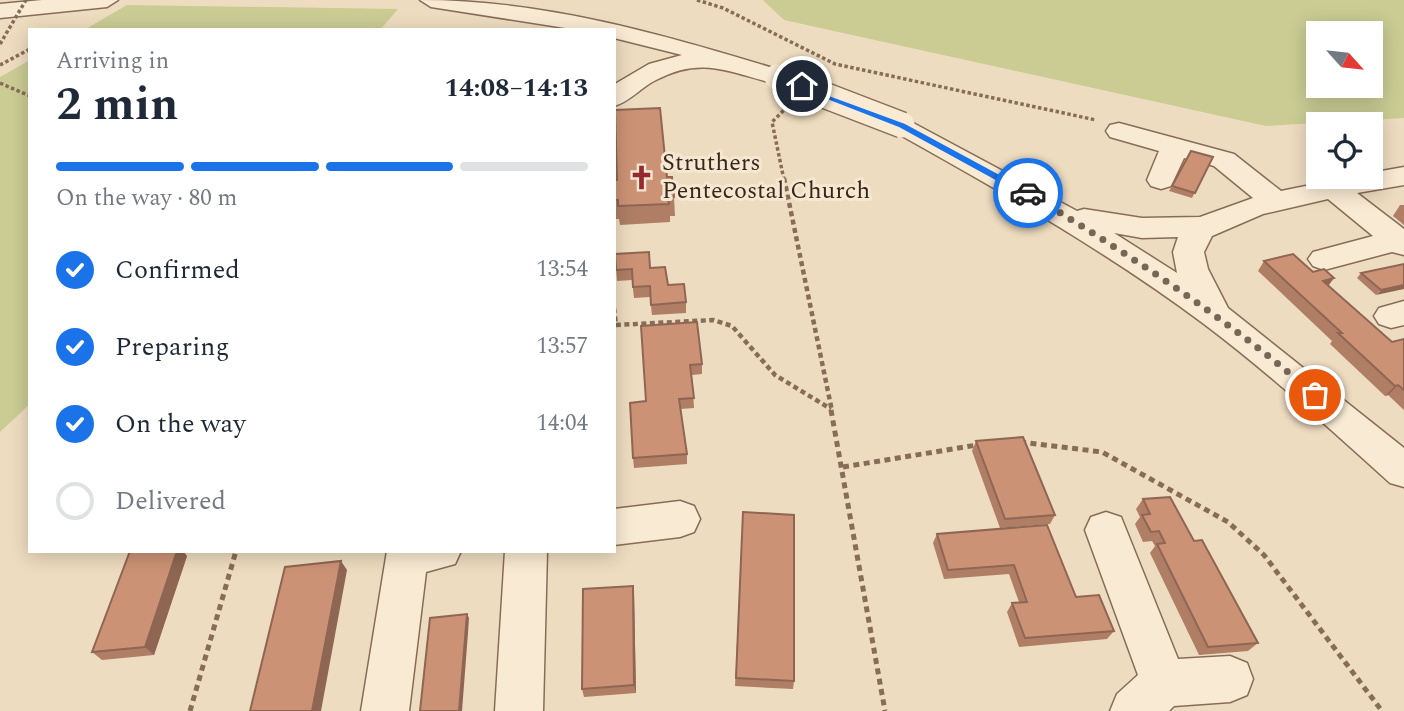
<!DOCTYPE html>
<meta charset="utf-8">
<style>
body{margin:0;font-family:Spectral,serif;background:#f2f2f3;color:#1f2937;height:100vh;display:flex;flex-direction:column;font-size:26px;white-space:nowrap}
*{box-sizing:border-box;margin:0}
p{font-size:23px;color:#747a83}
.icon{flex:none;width:38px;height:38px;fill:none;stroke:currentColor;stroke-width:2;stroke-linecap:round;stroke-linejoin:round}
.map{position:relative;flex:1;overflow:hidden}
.drawer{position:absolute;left:28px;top:28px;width:588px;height:525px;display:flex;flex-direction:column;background:#fff;border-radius:0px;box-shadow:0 4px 18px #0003}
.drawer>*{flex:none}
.needle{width:46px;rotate:117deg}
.tools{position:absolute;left:1306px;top:21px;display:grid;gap:14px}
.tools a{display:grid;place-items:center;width:77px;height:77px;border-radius:0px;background:#fff;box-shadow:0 4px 18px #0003;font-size:35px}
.pin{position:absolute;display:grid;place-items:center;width:60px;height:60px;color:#fff;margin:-30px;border:4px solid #fff;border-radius:50%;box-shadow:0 2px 7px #0007}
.courier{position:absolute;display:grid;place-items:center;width:70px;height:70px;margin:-35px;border:5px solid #1a73e8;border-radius:50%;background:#fff;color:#222;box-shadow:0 2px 9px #0007}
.head em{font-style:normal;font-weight:700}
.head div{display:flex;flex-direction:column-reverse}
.head{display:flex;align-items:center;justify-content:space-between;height:119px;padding:0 28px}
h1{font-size:46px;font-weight:700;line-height:52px}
.bar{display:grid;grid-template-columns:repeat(4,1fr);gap:10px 7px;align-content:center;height:84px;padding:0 28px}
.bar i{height:9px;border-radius:5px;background:#e0e1e3}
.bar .active{background:#1a73e8}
.bar p{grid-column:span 4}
ol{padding:0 28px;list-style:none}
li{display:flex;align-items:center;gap:21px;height:77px}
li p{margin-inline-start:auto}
li .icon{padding:7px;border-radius:50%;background:#1a73e8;color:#fff;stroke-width:4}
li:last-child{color:#747a83}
li i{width:38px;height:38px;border:4px solid #e0e1e3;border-radius:50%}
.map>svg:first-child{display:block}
.green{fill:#cacc94;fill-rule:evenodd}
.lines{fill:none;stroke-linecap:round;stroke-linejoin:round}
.minor-casing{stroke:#876d58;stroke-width:3}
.path-far2{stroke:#876d58;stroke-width:3.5;stroke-dasharray:3.5 2.5;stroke-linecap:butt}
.path-far1{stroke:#876d58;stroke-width:4.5;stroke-dasharray:5 3.5;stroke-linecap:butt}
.path{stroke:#876d58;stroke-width:5;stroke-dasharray:6 4.5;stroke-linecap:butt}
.minor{fill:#f9ead3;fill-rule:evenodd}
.minor-bridge-casing{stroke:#876d58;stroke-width:28;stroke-linecap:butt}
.path-bridge{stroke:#876d58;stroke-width:3.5;stroke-dasharray:3.5 2.5;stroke-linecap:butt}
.minor-bridge{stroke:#f9ead3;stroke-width:25}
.wall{fill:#af7e65}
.shaded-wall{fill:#8f6653}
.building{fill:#cc9276;stroke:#8f6653;stroke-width:2}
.route{fill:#1a73e8}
.done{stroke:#766656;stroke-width:7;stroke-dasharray:0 12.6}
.labels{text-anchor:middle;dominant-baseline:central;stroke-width:6;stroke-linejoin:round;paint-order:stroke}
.poi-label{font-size:24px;fill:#36271d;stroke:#f5e7d0;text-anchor:start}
</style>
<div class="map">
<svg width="1404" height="711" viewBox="0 0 1404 711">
<rect width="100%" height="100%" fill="#eedcc0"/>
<path class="green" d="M763 0H1404V118L1266 126 784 20ZM1370 33V86H1318V33Z
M127 5 398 9 380 30H84Z
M30 60V404L0 432V77Z"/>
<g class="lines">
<defs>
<path id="minor" d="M42 0H118L107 7 0 18V4Z
M420 0C546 0 666 35 786 72L789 77 786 82 777 84C730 73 703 55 656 80 641 87 630 102 614 106L615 84 649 64 682 55 614 38V30H578L431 7Z
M902 117 1077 211 1084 209 1142 218 1200 217 1253 198 1214 166 1184 158 1171 186 1161 189 1151 186 1147 180 1159 151 1110 137 1106 131 1110 125 1119 123 1234 154 1281 191 1350 177H1370V173L1404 167V185L1357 193 1404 229V255L1392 252 1324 270 1313 266 1308 259 1313 252 1373 236 1328 199 1263 214 1212 236 1204 252 1208 269 1228 308 1404 448V487L1390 483C1329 428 1269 373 1204 324 1106 251 999 190 893 131L889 125 893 119ZM1114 233 1142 238 1178 237 1173 252 1177 273Z
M1404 301V325L1391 328 1379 324 1374 316 1379 308Z
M680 501 694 506 700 519 694 532 680 537 614 545V509Z
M1106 512 1121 517 1178 659 1230 656 1247 663 1253 679 1247 695 1230 702 1174 706 1169 711H1110L1117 694 1138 675 1085 530 1091 517Z
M387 551H461L455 564 426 572 409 711H361Z
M505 551H547L543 711H495Z"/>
</defs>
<use href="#minor" class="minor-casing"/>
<path class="path-far2" d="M697 0 723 8 835 64 1096 120
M0 65 30 49
M0 83 30 96
M784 180 772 122 785 109"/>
<path class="path-far1" d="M784 178 832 411
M614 308 616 325 713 320 732 326 775 375 831 409"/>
<path class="path" d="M831 410 885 711
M1020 442 1102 452 1228 522 1264 555 1382 711
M843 467 977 445
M190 711 236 551"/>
<use href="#minor" class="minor"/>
<defs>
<path id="minor-bridge" d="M777 77 902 125"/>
</defs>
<use href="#minor-bridge" class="minor-bridge-casing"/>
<path class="path-bridge" d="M0 44 26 0"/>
<use href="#minor-bridge" class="minor-bridge"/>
</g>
<path class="wall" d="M1213 157 1192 198 1169 191 1172 186Z
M667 177 674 197 675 216H670V222L620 225 619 219H614V180Z
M1400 205H1404V225L1393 216Z
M615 254 650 268 686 302V313L652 315 650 297 634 298 632 280 617 281Z
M1264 261 1329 286 1392 342 1404 339V410L1388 395 1385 396 1330 344 1332 341 1258 271Z
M1404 264 1376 295 1357 278 1361 273Z
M641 326 702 364V374L692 375 694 408 680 409 687 454V464L634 468 633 458 646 401Z
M976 441 1055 515 1050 524 1000 528 972 451Z
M1143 499 1194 541 1258 643 1248 651 1199 655 1150 553 1155 546 1152 541 1143 542 1135 524 1140 517 1136 509Z
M743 512 794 681 793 689 735 686Z
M1047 525 1076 597 1114 631 1107 639 1019 647 1007 612 1012 603 1019 602 1009 574 944 579 933 543 937 534Z
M187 556 154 655 102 660 92 652Z
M634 595 636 693 584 697 582 689Z"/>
<path class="shaded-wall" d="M1334 278 1326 289 1323 281Z
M1404 285V289L1376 295 1381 290Z
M1398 385 1388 395 1385 396 1395 386Z
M177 551H183L187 556 154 655 145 647Z
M341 561 347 570 321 711H312Z
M633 586 634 595 636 693 634 685Z
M467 614 469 618 468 633 462 711H459Z"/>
<path class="building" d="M660 108 667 177H672L674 197 668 198 669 204 618 206V200H614V180H617L615 110Z
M1191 151 1213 157 1195 193 1172 186Z
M649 252 650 268 665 267 668 285 684 284 686 302 651 305 650 286 633 287 632 269 616 270 615 254Z
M1293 254 1313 272 1324 269 1334 278 1323 281 1392 342 1404 339V390L1398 385 1395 386 1338 333H1342L1264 261Z
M1404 264V285L1381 290 1361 273Z
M697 322 702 364 690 365 694 398 679 399 687 454 633 458 630 403 646 401 641 326Z
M1023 437 1055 515 1005 519 976 441Z
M1170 497 1194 541 1202 540 1258 643 1208 647 1157 544 1165 543 1159 531 1151 532 1142 515 1150 514 1143 499Z
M743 512 794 515V681L736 678Z
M1047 525 1076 597 1099 595 1114 631 1025 638 1012 603 1027 602 1014 565 948 570 937 534Z
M130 551H177L145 647 92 652Z
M341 561 312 711H250L285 567Z
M633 586 634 685 582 689 583 589Z
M467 614 459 711H420L430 618Z"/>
<path class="route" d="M799 85 905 124 1033 193 1025 196 899 127 799 88Z"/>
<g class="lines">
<path class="done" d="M1028 193C1128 254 1227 318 1315 395"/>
</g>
<defs>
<symbol id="church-bare" viewBox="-9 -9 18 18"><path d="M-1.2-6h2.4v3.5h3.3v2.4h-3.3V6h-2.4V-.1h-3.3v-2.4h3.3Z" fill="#962832" stroke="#f5e7d0" stroke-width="2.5" paint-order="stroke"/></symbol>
</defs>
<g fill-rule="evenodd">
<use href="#church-bare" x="624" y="160" width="35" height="35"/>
</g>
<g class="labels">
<g class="poi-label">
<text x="662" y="163">Struthers<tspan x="662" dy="28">Pentecostal Church</tspan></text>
</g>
</g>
</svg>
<div class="tools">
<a><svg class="needle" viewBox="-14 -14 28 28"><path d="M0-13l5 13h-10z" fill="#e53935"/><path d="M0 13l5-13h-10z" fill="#747a83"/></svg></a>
<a><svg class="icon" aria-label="locate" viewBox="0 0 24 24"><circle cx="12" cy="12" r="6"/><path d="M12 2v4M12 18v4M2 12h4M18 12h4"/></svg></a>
</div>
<div class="pin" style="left:1315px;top:395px;background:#ea580c"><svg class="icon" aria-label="bag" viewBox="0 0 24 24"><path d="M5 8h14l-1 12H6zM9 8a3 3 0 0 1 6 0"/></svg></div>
<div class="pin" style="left:802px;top:86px;background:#1f2937"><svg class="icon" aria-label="home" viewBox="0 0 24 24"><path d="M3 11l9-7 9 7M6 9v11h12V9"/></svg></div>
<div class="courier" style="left:1028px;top:193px"><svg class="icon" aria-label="car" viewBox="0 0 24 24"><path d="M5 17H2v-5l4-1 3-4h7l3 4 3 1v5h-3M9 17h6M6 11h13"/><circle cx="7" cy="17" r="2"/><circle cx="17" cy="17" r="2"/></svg></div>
<section class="drawer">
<div class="head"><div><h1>2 min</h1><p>Arriving in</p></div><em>14:08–14:13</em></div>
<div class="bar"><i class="active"></i><i class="active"></i><i class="active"></i><i></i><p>On the way · 80 m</p></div>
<ol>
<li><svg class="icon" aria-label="check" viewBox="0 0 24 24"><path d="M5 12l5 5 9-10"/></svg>Confirmed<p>13:54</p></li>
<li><svg class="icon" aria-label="check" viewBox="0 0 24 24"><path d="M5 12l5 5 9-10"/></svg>Preparing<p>13:57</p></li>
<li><svg class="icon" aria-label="check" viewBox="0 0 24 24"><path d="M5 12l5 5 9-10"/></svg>On the way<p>14:04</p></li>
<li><i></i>Delivered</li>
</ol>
</section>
</div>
